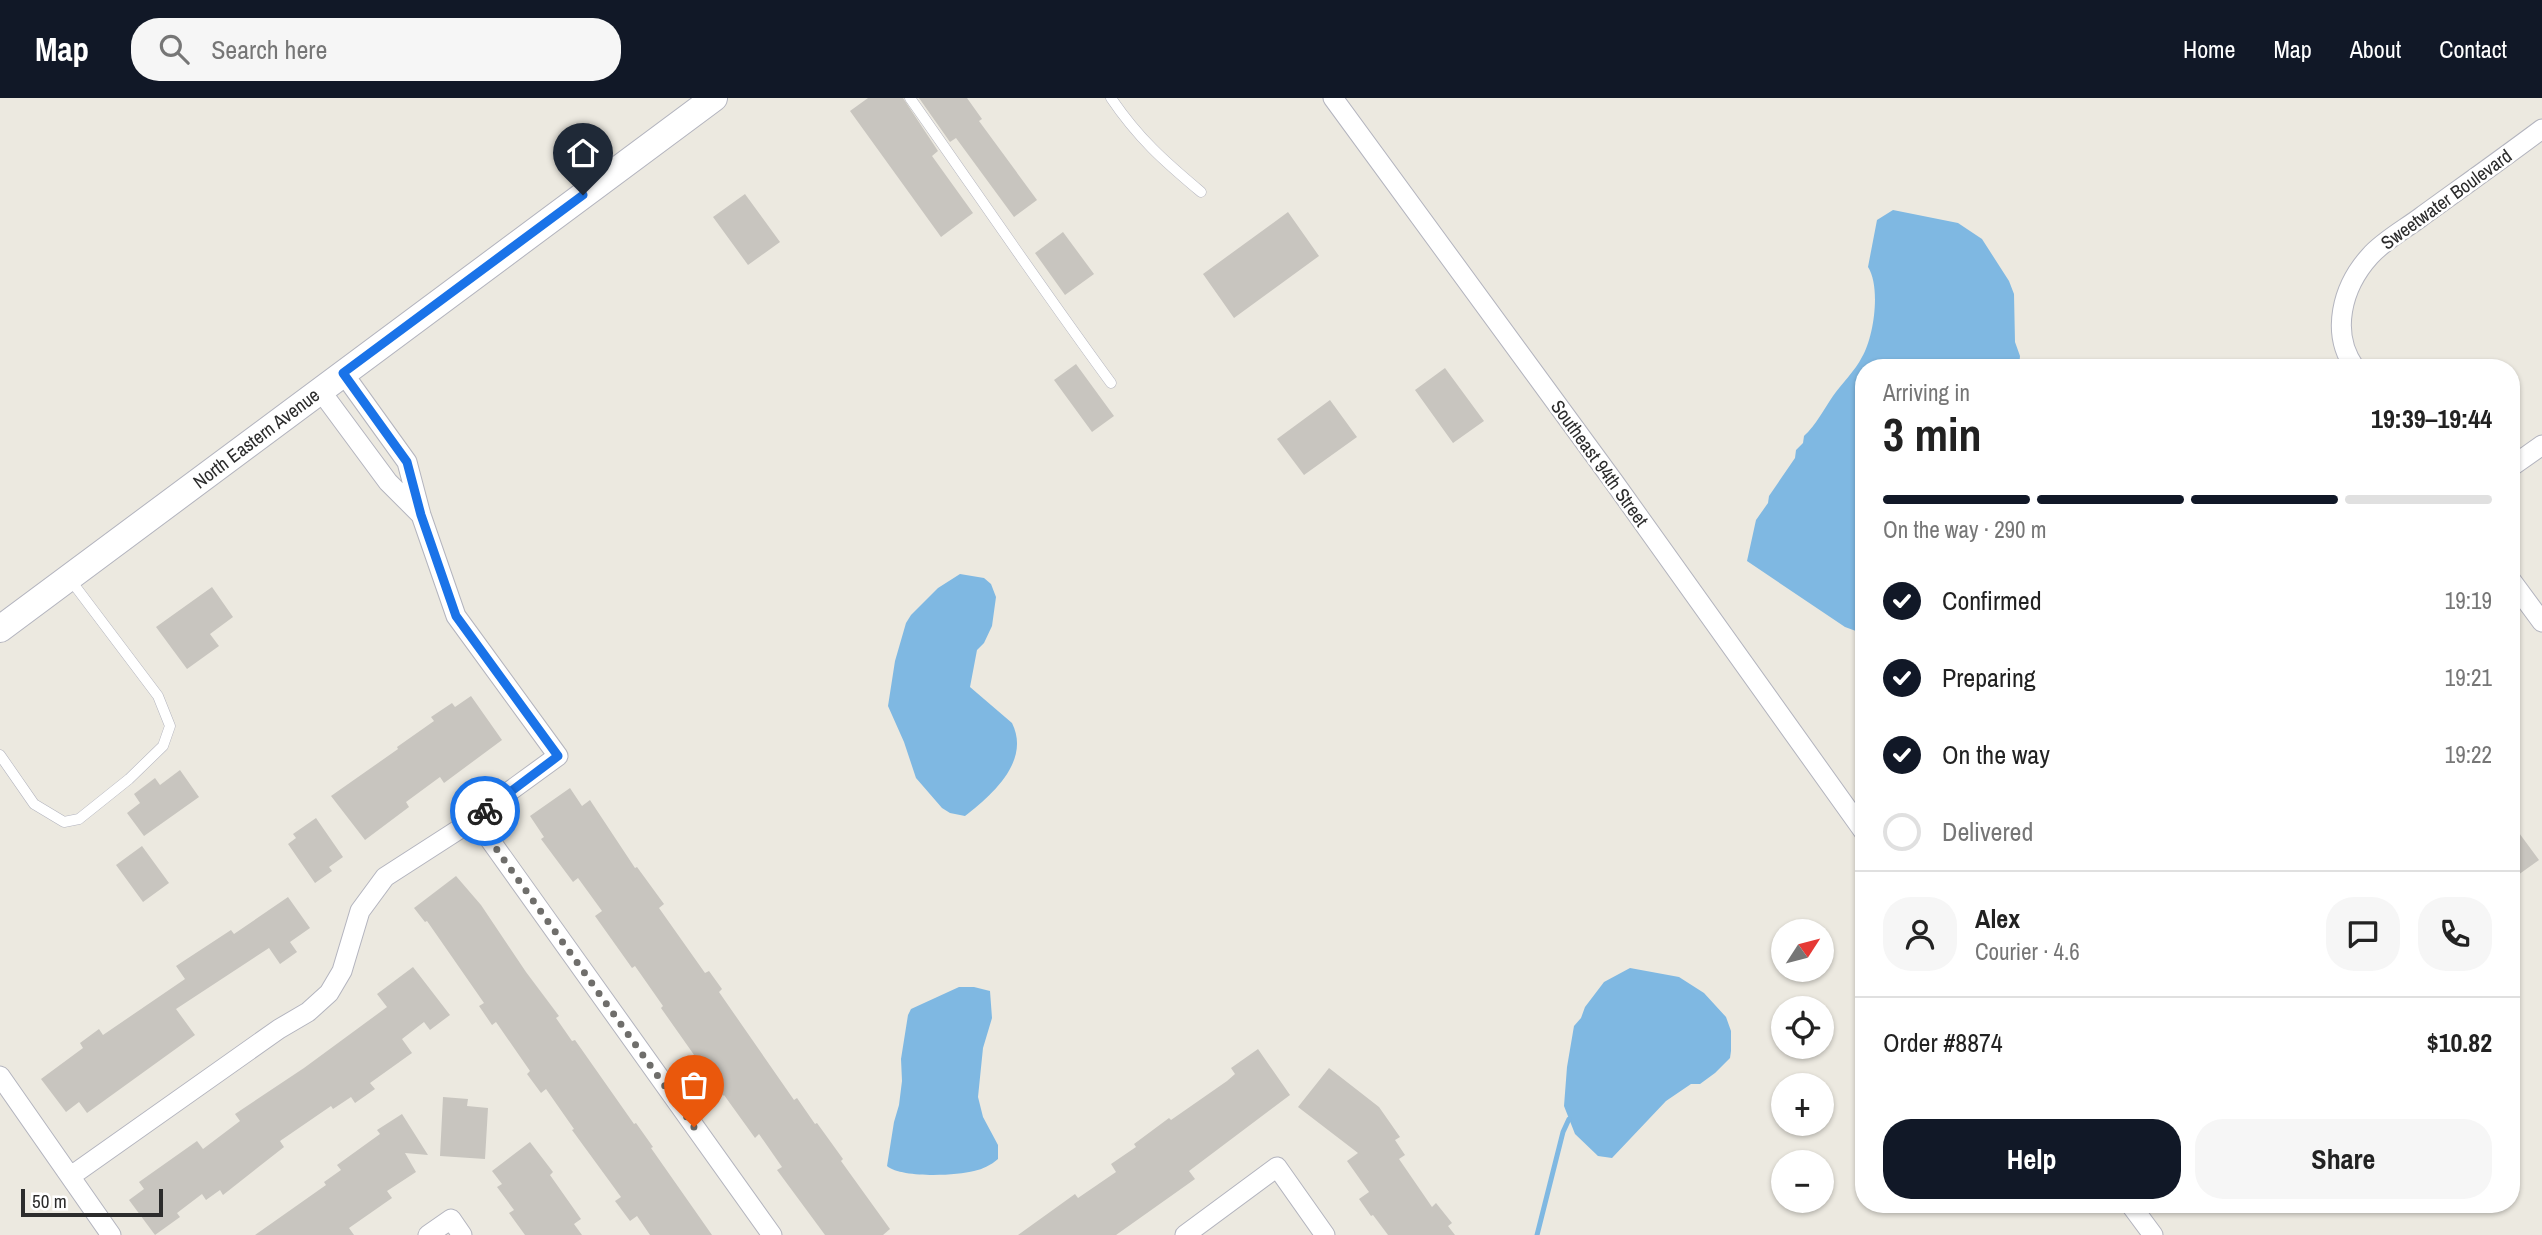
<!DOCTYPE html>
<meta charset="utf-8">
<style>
body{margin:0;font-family:"Archivo Narrow",sans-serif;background:#f6f6f6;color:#222;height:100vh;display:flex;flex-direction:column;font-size:26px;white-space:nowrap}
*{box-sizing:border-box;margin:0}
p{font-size:23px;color:#767676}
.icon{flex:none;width:38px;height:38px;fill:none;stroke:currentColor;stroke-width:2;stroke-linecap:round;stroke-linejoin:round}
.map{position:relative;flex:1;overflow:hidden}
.drawer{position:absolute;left:1855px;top:261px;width:665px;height:854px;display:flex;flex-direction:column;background:#fff;border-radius:28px;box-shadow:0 2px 5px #0004}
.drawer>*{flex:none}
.needle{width:46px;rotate:54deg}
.buttons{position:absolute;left:1771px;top:821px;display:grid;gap:14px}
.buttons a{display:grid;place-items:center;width:63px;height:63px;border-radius:50%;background:#fff;box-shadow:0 2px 5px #0004;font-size:35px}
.scale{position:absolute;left:21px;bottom:18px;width:142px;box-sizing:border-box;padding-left:7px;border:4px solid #2c2c2c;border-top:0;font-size:19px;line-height:24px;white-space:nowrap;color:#2c2c2c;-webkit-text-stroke:5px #fff;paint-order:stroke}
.pin{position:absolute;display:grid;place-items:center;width:60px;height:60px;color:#fff;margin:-72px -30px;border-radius:50% 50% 50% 0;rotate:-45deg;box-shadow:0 0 7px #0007}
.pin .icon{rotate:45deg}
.courier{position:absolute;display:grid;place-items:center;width:70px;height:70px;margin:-35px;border:5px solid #1a73e8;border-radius:50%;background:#fff;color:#222;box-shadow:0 2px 9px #0007}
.summary em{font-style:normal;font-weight:700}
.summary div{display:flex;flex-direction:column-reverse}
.summary{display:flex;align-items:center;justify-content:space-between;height:119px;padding:0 28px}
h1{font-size:46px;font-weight:700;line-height:52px}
.bar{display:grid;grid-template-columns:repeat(4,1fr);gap:10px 7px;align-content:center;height:84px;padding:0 28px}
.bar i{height:9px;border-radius:5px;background:#e0e0e0}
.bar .on{background:#111827}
.bar p{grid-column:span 4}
.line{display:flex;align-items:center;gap:18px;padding:0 28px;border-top:2px solid #e0e0e0}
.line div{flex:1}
.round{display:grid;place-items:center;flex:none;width:74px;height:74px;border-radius:28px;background:#f6f6f6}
ol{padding:0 28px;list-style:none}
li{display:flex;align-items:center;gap:21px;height:77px}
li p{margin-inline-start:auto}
li .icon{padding:7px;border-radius:50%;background:#111827;color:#fff;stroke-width:4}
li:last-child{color:#767676}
li i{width:38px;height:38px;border:4px solid #e0e0e0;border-radius:50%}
.cta{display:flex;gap:14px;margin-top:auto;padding:14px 28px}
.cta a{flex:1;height:80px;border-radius:28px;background:#111827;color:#fff;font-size:28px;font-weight:700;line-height:80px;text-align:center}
.cta a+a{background:#f6f6f6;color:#222}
header{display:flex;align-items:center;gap:42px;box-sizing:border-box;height:98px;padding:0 35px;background:#111827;color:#fff}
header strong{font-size:33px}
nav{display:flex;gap:38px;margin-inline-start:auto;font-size:24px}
.search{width:490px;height:63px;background:#f6f6f6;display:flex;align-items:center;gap:18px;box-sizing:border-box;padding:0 24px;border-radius:28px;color:#767676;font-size:26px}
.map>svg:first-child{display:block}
.water{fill:#7fb8e2}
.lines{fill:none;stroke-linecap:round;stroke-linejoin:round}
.stream{stroke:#7fb8e2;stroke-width:5}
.building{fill:#c8c5bf}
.service-casing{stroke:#b3b4be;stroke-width:11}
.minor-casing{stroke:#b3b4be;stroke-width:21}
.secondary-casing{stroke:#b3b4be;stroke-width:28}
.service{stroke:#fff;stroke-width:10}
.minor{stroke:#fff;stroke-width:19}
.secondary{stroke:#fff;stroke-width:26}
.done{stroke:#6f6e6b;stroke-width:7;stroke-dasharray:0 12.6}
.route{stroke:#1a73e8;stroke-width:9}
.labels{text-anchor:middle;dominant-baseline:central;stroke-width:5;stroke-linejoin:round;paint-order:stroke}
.street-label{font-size:19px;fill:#2c2c2c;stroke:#fff}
</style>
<header>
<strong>Map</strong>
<div class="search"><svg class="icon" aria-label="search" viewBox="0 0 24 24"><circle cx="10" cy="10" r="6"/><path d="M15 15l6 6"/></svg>Search here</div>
<nav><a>Home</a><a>Map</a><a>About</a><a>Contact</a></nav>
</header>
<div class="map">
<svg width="2542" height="1137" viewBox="0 0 2542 1137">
<rect width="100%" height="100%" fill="#ece9e0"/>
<path class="water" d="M1893 112 1958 125 1982 141 2009 183 2014 196 2015 244 2020 258 2019 269 1864 270V536L1845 529 1747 463 1756 422 1768 405 1769 398 1795 360 1796 352 1803 345 1804 338C1816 327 1824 311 1833 298 1842 285 1855 273 1862 259 1874 239 1881 189 1868 169L1877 122Z
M960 476 984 480 991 486 996 499 992 528 984 545 977 552 970 589 1012 625C1031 663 992 697 965 718L950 715 942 710 916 680 904 644 888 608 895 563 906 525 911 517 938 490Z
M1630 870 1679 879 1704 895 1726 919 1731 933V953L1730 960 1715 975 1700 986H1691L1666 1003 1612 1060 1598 1058 1575 1036 1564 1008 1567 969 1574 928 1581 920 1585 909 1604 884Z
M959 889H974L990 893 992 920 983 950 978 999 983 1019 998 1047V1061C991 1067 983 1071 974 1073 955 1078 901 1080 887 1068L894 1024 899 1007 902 983 901 961 908 917 911 911Z"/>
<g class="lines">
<path class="stream" d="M1537 1137 1563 1034 1569 1021"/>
</g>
<path class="building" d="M868 0H903L938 53 932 58 973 115 941 139 850 13Z
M919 0H967L982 21 979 23 1037 102 1014 119 956 40 950 44Z
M745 96 780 144 748 167 713 119Z
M1288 114 1319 158 1234 220 1203 176Z
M1063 134 1094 176 1065 197 1035 155Z
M1076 266 1114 318 1092 334 1054 282Z
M1445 270 1484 323 1453 345 1415 292Z
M1330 302 1357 339 1304 377 1277 341Z
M212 489 233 519 210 536 219 548 187 571 156 529Z
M471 598 502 642 444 685 440 679 406 704 409 709 365 742 331 698 398 651 397 649 434 623 431 619 452 605 455 609Z
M180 672 199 699 144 738 127 715 140 705 134 696 155 680 160 687Z
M570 690 582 708 590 702 635 770 637 769 664 806 659 810 705 875 709 873 722 891 719 894 794 1002 797 1000 815 1026 817 1025 843 1061 841 1063 890 1131 883 1137H825L777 1072 782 1069 759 1036 755 1040 724 997 723 998 661 910 663 908 635 868 632 870 595 818 602 813 578 780 573 784 541 741 544 739 530 718Z
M316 720 343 759 329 769 332 773 315 785 288 746 296 740 293 736Z
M2511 724 2539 762 2511 782Z
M142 748 169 785 143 804 116 767Z
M456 778 481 807 526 874 559 918 556 920 572 943 575 942 634 1026 636 1025 653 1049 651 1050 712 1137H650L637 1118 630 1123 615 1103 621 1099 572 1032 574 1031 546 991 541 995 527 976 530 973 496 924 492 927 479 908 484 905 427 823 425 824 414 810Z
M288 799 310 830 290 844 297 854 280 866 269 850 176 911 195 937 87 1015 79 1004 66 1014 41 981 83 950 80 945 99 931 103 937 185 881 176 868 231 832 234 836Z
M413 869 450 917 430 932 424 924 402 941 412 955 370 985 375 991 355 1005 351 999 333 1011 331 1008 280 1043 284 1049 223 1097 220 1092 206 1102 202 1096 177 1115 180 1119 155 1137 129 1102 144 1091 139 1084 197 1043 203 1051 240 1023 235 1016 304 970 387 909 377 896Z
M1258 951 1290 997 1189 1073 1195 1081 1116 1137H1018L1075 1096 1078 1100 1116 1074 1111 1066 1136 1049 1134 1046 1169 1020 1171 1022 1227 983 1235 976 1231 970Z
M1329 970 1379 1009 1400 1039 1395 1042 1405 1057 1399 1061 1432 1109 1436 1105 1452 1125 1448 1128 1455 1137H1388L1373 1117 1371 1118 1359 1101 1369 1094 1347 1063 1358 1055 1298 1009Z
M443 999 468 1001 467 1008 488 1010 485 1061 440 1058Z
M402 1016 428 1057 405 1055 416 1074 387 1093 392 1100 349 1130 354 1137H255L326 1087 324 1084 341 1072 337 1067 380 1036 377 1032Z
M530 1044 553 1074 550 1077 581 1121 574 1126 582 1137H525L509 1115 514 1112 497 1089 502 1086 492 1073Z"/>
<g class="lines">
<defs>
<path id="service" d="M910 0C977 95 1042 191 1111 285
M1111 0C1138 40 1164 63 1201 94
M0 657 34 706 64 724 79 721 129 681 163 648 170 628 158 598 69 480"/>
<path id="minor" d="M1333 0 1614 384 1864 734
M2355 270C2330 235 2342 189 2370 158 2383 143 2405 131 2421 119 2461 90 2502 61 2542 31
M320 292 388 384 420 416
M2511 369 2542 347
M2511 482 2542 524
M475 721 772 1137
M0 978 111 1137
M71 1078 279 931 308 914 329 895 342 873 360 813 385 779 475 721 503 698 558 658 456 518 421 417 407 364 343 275
M2130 1106 2153 1137
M428 1137 451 1121 462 1137
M1185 1137 1277 1069 1325 1137"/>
<path id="secondary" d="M0 531 714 0"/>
</defs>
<use href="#service" class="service-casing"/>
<use href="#minor" class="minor-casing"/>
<use href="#secondary" class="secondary-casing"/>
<use href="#service" class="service"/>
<use href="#minor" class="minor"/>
<use href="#secondary" class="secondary"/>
</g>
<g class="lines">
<path class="done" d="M485 713 475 721 485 735 694 1029"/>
<path class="route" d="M485 713 558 658 456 518 421 417 407 364 343 275 583 97"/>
</g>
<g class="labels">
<g class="street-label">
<text transform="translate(2446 101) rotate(-36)">Sweetwater Boulevard</text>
<text transform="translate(256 340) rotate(-37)">North Eastern Avenue</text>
<text transform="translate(1600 365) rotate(54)">Southeast 94th Street</text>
</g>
</g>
</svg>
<div class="buttons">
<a><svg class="needle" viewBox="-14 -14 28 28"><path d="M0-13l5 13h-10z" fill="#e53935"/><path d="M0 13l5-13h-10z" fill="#767676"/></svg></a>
<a><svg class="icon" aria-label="locate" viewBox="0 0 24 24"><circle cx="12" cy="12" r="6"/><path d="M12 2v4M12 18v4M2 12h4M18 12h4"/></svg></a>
<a>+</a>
<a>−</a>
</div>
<div class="scale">50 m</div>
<div class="pin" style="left:694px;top:1029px;background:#ea580c"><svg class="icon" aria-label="bag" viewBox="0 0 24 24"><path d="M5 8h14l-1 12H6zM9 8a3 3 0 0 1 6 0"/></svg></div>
<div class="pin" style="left:583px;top:97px;background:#1f2937"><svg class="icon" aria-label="home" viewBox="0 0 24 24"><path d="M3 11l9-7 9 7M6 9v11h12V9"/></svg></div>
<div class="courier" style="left:485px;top:713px"><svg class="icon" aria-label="bike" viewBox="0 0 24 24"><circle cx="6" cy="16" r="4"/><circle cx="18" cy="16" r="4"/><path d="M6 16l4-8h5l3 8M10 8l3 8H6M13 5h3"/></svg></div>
<section class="drawer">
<div class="summary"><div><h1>3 min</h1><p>Arriving in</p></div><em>19:39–19:44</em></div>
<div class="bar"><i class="on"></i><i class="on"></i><i class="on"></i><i></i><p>On the way · 290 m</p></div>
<ol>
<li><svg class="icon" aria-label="check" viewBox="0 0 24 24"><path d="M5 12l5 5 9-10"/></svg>Confirmed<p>19:19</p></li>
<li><svg class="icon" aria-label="check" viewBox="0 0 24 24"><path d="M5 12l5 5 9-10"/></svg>Preparing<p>19:21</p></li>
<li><svg class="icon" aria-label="check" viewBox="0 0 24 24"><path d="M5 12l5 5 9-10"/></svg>On the way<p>19:22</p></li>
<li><i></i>Delivered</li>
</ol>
<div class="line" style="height:126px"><a class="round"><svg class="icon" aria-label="person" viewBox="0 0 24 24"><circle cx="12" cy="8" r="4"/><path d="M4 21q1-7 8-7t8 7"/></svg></a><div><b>Alex</b><p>Courier · 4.6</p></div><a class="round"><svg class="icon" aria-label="chat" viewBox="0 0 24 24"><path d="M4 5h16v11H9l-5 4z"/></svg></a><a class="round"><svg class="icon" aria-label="phone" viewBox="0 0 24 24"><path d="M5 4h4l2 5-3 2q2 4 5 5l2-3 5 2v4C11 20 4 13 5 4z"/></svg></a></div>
<div class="line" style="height:91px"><div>Order #8874</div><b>$10.82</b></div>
<div class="cta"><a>Help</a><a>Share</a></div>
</section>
</div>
